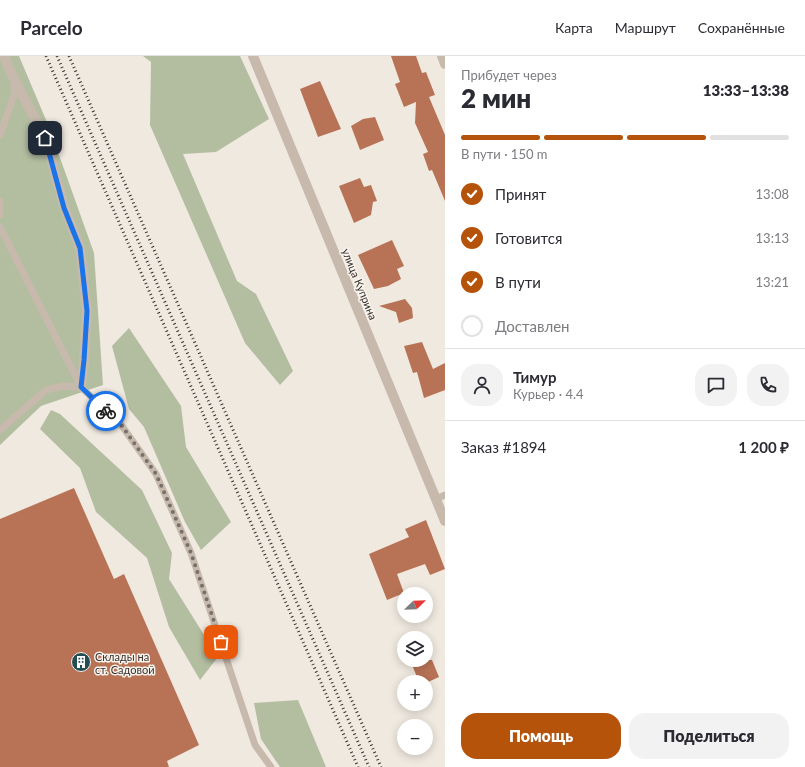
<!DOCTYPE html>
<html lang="ru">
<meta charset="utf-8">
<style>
body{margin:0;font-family:Lato,sans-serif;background:#f2f2f3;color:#2b2b33;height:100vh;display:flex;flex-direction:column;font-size:15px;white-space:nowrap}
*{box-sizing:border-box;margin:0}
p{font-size:13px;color:#7c7c81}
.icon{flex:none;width:22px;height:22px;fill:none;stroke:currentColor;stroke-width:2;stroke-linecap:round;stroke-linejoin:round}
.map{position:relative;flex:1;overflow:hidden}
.drawer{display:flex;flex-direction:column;background:#fff;width:360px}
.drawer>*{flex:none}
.needle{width:26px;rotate:67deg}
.fabs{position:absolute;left:397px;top:531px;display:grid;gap:8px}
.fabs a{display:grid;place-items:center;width:36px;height:36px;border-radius:50%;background:#fff;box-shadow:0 2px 10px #0003;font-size:20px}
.pin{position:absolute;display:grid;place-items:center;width:34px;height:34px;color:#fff;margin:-17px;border-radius:8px;box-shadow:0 2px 6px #0006}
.courier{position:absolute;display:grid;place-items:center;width:40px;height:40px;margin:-20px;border:3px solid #1a73e8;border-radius:50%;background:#fff;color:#222;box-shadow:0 1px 5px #0007}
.head em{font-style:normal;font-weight:800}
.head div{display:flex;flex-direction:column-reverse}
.head{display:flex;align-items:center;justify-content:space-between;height:68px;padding:0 16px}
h1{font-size:26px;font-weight:800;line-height:30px}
.bar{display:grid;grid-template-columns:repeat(4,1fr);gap:6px 4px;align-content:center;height:48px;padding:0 16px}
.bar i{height:5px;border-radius:3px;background:#e1e1e2}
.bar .selected{background:#b45309}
.bar p{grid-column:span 4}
.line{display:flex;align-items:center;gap:10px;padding:0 16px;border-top:1px solid #e1e1e2}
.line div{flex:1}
.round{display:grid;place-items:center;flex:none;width:42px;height:42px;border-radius:16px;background:#f2f2f3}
ol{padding:0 16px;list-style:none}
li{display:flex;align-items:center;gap:12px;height:44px}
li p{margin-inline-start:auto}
li .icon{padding:4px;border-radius:50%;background:#b45309;color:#fff;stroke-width:4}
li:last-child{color:#7c7c81}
li i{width:22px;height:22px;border:2px solid #e1e1e2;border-radius:50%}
.primary-button{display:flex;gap:8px;margin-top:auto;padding:8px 16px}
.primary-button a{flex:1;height:46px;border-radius:16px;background:#b45309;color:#fff;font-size:16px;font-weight:800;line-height:46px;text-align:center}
.primary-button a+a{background:#f2f2f3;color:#2b2b33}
header{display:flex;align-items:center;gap:24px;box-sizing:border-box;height:56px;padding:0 20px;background:#fff;border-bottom:1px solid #e1e1e2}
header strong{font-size:19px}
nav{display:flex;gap:22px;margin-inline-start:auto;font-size:14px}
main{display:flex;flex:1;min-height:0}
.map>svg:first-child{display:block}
.green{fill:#b3bea1}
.building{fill:#b87356}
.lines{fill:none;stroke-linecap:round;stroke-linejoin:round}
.service{stroke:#c7baad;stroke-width:7}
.minor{stroke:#c7baad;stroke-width:10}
.rail{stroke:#362f2b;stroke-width:3;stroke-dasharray:1 3;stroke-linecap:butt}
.done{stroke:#77706a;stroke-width:4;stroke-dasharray:0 7.2}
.route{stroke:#1a73e8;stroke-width:5}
.labels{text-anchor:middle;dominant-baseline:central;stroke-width:3;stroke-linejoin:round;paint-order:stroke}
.street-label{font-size:11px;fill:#362f2b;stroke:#f8f3ec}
.poi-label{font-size:11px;fill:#362f2b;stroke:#f8f3ec;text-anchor:start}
</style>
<header>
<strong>Parcelo</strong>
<nav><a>Карта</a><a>Маршрут</a><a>Сохранённые</a></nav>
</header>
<main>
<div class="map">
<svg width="445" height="711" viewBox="0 0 445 711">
<rect width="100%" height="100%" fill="#f0e9e0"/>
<path class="green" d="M0 0H19L49 71 94 197 103 329 41 350 0 389Z
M143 0H240L269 63 216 96 183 98 237 225 256 238 293 315 280 329 245 287 150 69 151 6Z
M129 272 181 350 186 391 231 466 201 494 185 466 144 371 129 353 112 290Z
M51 354 60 358 142 434 172 497 169 523 218 601 200 624 169 571 147 502 96 456 80 412 40 373Z
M298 644 326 711H280L261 683 254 647Z"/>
<path class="building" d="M391 0H416L422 17 426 16 435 39 429 41 445 79V145L432 114 429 115 423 98 428 96 415 67 416 46 404 51 395 28 400 26Z
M320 25 341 73 318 81 300 33Z
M375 61 384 84 360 94 351 70 363 63Z
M360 122 364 131 371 129 377 145 373 146 371 159 354 167 339 130Z
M392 184 404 210 397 213 401 223 388 230 374 233 358 199Z
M405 243 412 252 413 262 399 267 396 256 379 250Z
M422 286 433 313 445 307V334L424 342 417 316 413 317 404 290Z
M74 432 114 523 124 518 199 689 167 705 169 711H0V463Z
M426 464 445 513 430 519 425 508 397 518 404 537 387 544 369 498 409 481 405 473Z
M410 604H432L439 621 428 626H419Z"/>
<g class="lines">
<path class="service" d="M0 79 15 36 14 28
M0 145V159
M0 171 81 331 122 370 156 418 191 497 255 689 271 711
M0 374 46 334 63 330 81 331
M436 443 445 439"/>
<path class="minor" d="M4 0 12 19 45 82 65 153 80 192 87 255 84 304 81 331
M253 0 445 465
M442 0 445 8"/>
<path class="rail" d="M46 0 358 711
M57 0 369 711
M69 0 381 711"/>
</g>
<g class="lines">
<path class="done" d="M106 355 122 370 156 418 191 497 221 586"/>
<path class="route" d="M45 82 64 152 80 192 87 255 84 304 81 331 106 355"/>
</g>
<defs>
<symbol id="building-disc" viewBox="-11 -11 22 22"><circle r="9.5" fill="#254e53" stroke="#f8f3ec"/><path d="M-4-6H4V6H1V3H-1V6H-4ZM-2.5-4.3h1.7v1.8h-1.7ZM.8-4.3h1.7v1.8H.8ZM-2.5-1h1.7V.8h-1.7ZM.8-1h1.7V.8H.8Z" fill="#fff"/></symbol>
</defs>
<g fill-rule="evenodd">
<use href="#building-disc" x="70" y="595" width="22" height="22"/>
</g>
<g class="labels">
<g class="street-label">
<text transform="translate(360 228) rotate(68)">улица Куприна</text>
</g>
<g class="poi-label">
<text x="95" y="600">Склады на<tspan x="95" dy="13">ст. Садовой</tspan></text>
</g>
</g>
</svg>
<div class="fabs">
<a><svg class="needle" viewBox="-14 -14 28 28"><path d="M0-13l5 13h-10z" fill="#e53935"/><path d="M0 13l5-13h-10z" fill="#7c7c81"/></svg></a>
<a><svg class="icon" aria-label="layers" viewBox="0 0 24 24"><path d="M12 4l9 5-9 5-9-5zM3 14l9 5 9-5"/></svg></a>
<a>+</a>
<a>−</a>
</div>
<div class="pin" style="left:221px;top:586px;background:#ea580c"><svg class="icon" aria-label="bag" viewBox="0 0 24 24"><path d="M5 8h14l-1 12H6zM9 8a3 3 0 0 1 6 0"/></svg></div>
<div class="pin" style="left:45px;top:82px;background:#1f2937"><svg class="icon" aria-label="home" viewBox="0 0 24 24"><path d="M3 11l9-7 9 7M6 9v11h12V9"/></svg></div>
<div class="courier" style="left:106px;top:355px"><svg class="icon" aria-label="bike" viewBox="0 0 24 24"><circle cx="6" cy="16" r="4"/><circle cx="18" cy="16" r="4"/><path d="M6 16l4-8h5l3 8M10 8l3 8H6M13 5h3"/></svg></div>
</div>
<section class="drawer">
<div class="head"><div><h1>2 мин</h1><p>Прибудет через</p></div><em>13:33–13:38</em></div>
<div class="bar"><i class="selected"></i><i class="selected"></i><i class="selected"></i><i></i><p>В пути · 150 m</p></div>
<ol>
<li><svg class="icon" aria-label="check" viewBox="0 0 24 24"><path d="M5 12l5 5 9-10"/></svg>Принят<p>13:08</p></li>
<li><svg class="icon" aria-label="check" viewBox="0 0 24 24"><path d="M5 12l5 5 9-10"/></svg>Готовится<p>13:13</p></li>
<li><svg class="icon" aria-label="check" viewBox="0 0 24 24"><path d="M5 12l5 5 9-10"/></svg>В пути<p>13:21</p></li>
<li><i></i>Доставлен</li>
</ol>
<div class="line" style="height:72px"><a class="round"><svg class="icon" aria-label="person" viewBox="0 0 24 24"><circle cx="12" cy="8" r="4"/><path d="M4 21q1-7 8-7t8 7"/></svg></a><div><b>Тимур</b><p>Курьер · 4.4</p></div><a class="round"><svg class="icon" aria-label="chat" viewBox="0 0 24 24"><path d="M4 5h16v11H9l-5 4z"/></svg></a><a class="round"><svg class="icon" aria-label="phone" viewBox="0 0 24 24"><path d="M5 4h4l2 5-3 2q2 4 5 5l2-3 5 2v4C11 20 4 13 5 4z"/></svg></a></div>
<div class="line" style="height:52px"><div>Заказ #1894</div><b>1 200 ₽</b></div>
<div class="primary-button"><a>Помощь</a><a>Поделиться</a></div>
</section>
</main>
